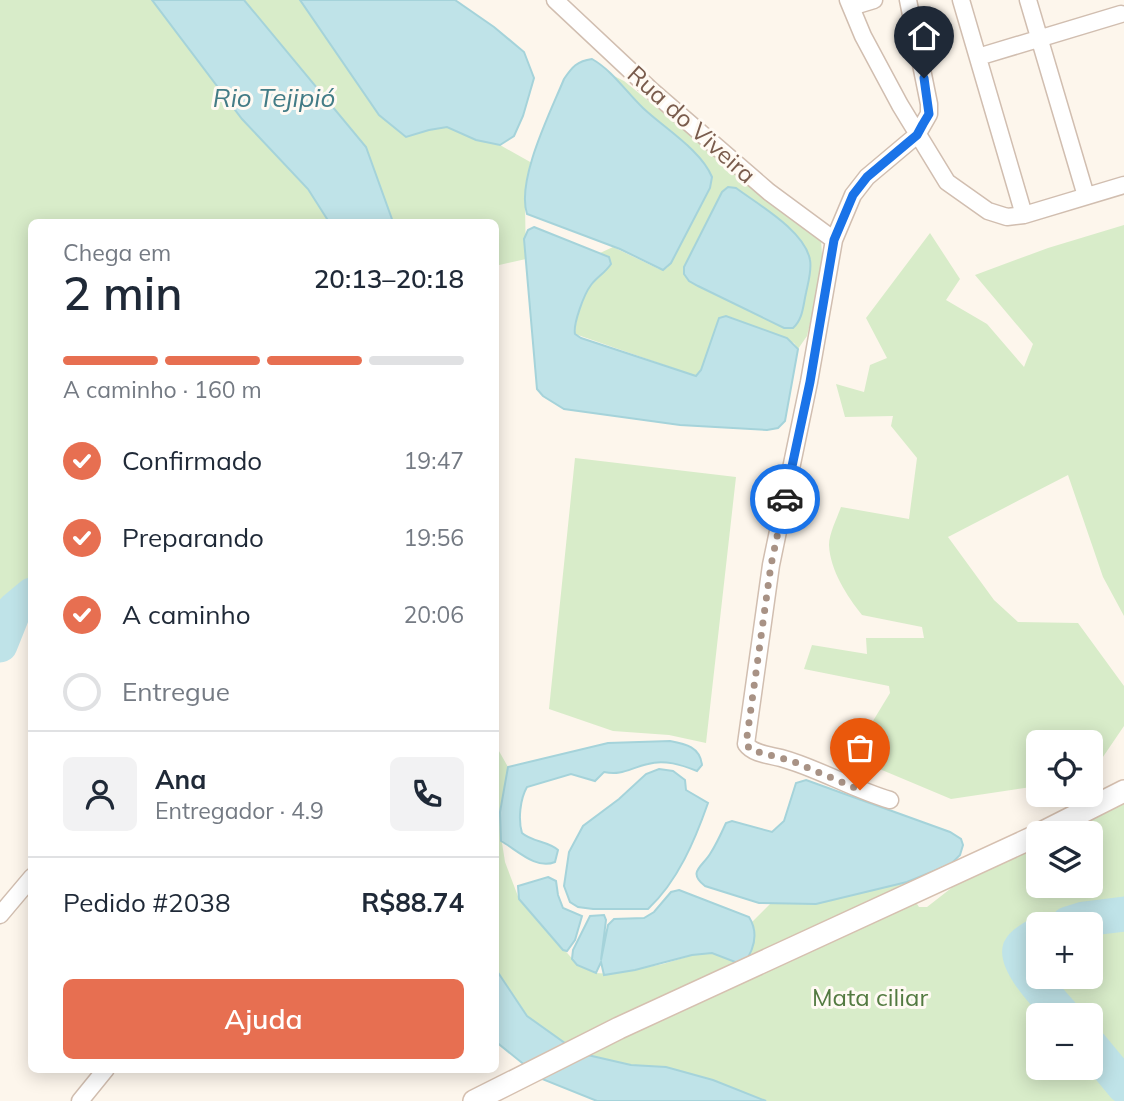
<!DOCTYPE html>
<html lang="pt">
<meta charset="utf-8">
<style>
body{margin:0;font-family:Mulish,sans-serif;background:#f2f2f3;color:#1f2937;height:100vh;display:flex;flex-direction:column;font-size:26px;white-space:nowrap}
*{box-sizing:border-box;margin:0}
p{font-size:23px;color:#747a83}
.icon{flex:none;width:38px;height:38px;fill:none;stroke:currentColor;stroke-width:2;stroke-linecap:round;stroke-linejoin:round}
.map{position:relative;flex:1;overflow:hidden}
.sheet{position:absolute;left:28px;top:219px;width:471px;height:854px;display:flex;flex-direction:column;background:#fff;border-radius:10px;box-shadow:0 4px 18px #0003}
.sheet>*{flex:none}
.controls{position:absolute;left:1026px;top:730px;display:grid;gap:14px}
.controls a{display:grid;place-items:center;width:77px;height:77px;border-radius:10px;background:#fff;box-shadow:0 4px 18px #0003;font-size:35px}
.pin{position:absolute;display:grid;place-items:center;width:60px;height:60px;color:#fff;margin:-72px -30px;border-radius:50% 50% 50% 0;rotate:-45deg;box-shadow:0 0 7px #0007}
.pin .icon{rotate:45deg}
.courier{position:absolute;display:grid;place-items:center;width:70px;height:70px;margin:-35px;border:5px solid #1a73e8;border-radius:50%;background:#fff;color:#222;box-shadow:0 2px 9px #0007}
.summary em{font-style:normal;font-weight:600}
.summary div{display:flex;flex-direction:column-reverse}
.summary{display:flex;align-items:center;justify-content:space-between;height:119px;padding:0 35px}
h1{font-size:46px;font-weight:600;line-height:52px}
.bar{display:grid;grid-template-columns:repeat(4,1fr);gap:10px 7px;align-content:center;height:84px;padding:0 35px}
.bar i{height:9px;border-radius:5px;background:#e0e1e3}
.bar .on{background:#e76f51}
.bar p{grid-column:span 4}
.line{display:flex;align-items:center;gap:18px;padding:0 35px;border-top:2px solid #e0e1e3}
.line div{flex:1}
.round{display:grid;place-items:center;flex:none;width:74px;height:74px;border-radius:10px;background:#f2f2f3}
ol{padding:0 35px;list-style:none}
li{display:flex;align-items:center;gap:21px;height:77px}
li p{margin-inline-start:auto}
li .icon{padding:7px;border-radius:50%;background:#e76f51;color:#fff;stroke-width:4}
li:last-child{color:#747a83}
li i{width:38px;height:38px;border:4px solid #e0e1e3;border-radius:50%}
.action{display:flex;gap:14px;margin-top:auto;padding:14px 35px}
.action a{flex:1;height:80px;border-radius:10px;background:#e76f51;color:#fff;font-size:28px;font-weight:600;line-height:80px;text-align:center}
.map>svg:first-child{display:block}
.green{fill:#d8ecc9;fill-rule:evenodd}
.water{fill:#bfe3e8;stroke:#a5d3da;stroke-width:2}
.lines{fill:none;stroke-linecap:round;stroke-linejoin:round}
.river{stroke:#bfe3e8;stroke-width:35}
.street-casing{stroke:#d1beb0;stroke-width:19}
.secondary-casing{stroke:#d6c0b0;stroke-width:24}
.street{stroke:#fff;stroke-width:16}
.secondary{stroke:#fff;stroke-width:21}
.done{stroke:#a89285;stroke-width:7;stroke-dasharray:0 12.6}
.route{stroke:#1a73e8;stroke-width:9}
.labels{text-anchor:middle;dominant-baseline:central;stroke-width:6;stroke-linejoin:round;paint-order:stroke}
.street-label{font-size:24px;fill:#7a5c4d;stroke:#fffaf3}
.park-label{font-size:24px;fill:#537a41;stroke:#fffaf3}
.water-label{font-size:26px;font-style:italic;fill:#437c86;stroke:#fffaf3}
</style>
<div class="map">
<svg width="1124" height="1101" viewBox="0 0 1124 1101">
<rect width="100%" height="100%" fill="#fdf6ec"/>
<path class="green" d="M0 0H152L242 119 308 189 329 222H32L31 595 14 610 0 645Z
M244 0H300L379 115 406 137 429 130 447 127 476 140 500 145 532 163 525 206 526 259 495 266V222H393L366 147Z
M612 75 624 81 821 240 823 268 807 336 798 349 794 343 719 318 701 370 696 376 575 334C576 319 581 297 591 285 601 271 605 278 609 257L600 253 613 247 659 269 667 268 710 189Z
M1124 225V616L1103 577 1068 475 948 537 994 600 1018 622 1078 623 1124 686V726L1090 776V742H1038V786L951 799 851 757 890 693 889 686 804 669 812 645 867 654 866 638H924L922 627 862 615C847 596 830 570 829 545 829 534 837 518 841 507L909 519 917 458 891 426 893 416 845 417 836 384 864 392 870 365 887 358 866 318 930 233 960 279 946 300 987 324 1024 367 1033 344 975 275 1048 248Z
M575 458 736 477 706 743 669 735 613 731 549 709Z
M495 744 508 767 500 812V830L505 862 519 899 577 964 596 973 612 974 663 964 693 955 712 953 743 965C753 952 757 938 752 922L771 903 816 904 907 882 917 904 919 907H927L1018 836 1083 805 1124 795V1101H766L713 1080 666 1067 631 1065 579 1053 527 1016 495 968ZM1038 833H1090V886H1038ZM1038 924H1090V976H1038ZM1038 1015H1090V1068H1038Z"/>
<path class="water" d="M152 0H244L366 147 393 222H329L308 189 242 119Z
M300 0H455L494 27 524 52 534 78 523 116 514 136 500 145 476 140 447 127 429 130 406 137 379 115Z
M592 59C613 71 626 92 643 108 664 128 701 150 712 177L710 188 671 263 663 270 620 249 527 214C516 180 551 111 564 79 572 67 577 61 592 59Z
M728 187 736 188C759 205 805 231 810 260 812 270 808 283 806 293 803 306 803 319 793 328H784L698 286 689 281 684 274V267L722 192Z
M534 227 609 257 611 264C605 273 597 277 591 285 584 294 573 324 575 334L581 338 696 376 701 370 719 318 726 316 787 338 798 349 785 421 778 428 767 430 680 425 564 409 543 396 537 389 524 239 528 230Z
M670 741C686 744 700 747 702 765L697 771C682 765 664 759 648 764 630 768 622 776 604 772L595 781 571 774 527 787C520 799 518 820 522 833 532 842 548 841 558 850L555 862C536 870 517 850 501 841L500 812 508 767 608 743Z
M659 769 673 771 685 780 686 790 708 803C695 840 678 881 648 909H593L578 907 570 902 564 886 569 852 583 826 619 799 646 774Z
M806 780 950 832 961 839 963 845 960 855 951 864 907 882 816 904 759 903 705 886C687 872 702 867 710 854 716 845 721 834 726 823L732 821 772 832 784 821 796 783Z
M548 877 556 881 558 895 563 908 582 916 575 940 567 951 563 950 519 899 518 886Z
M679 890 749 917C759 933 754 950 743 965L712 953 692 955 635 970 604 975 601 962 596 973 577 965 572 959 573 950 590 916 604 915 606 920 601 960 608 925 614 919 644 918 654 912 671 892Z
M495 968 527 1016 579 1053 631 1065 666 1067 713 1080 766 1101H597L542 1079 495 1041Z"/>
<g class="lines">
<path class="river" d="M0 645 14 610 32 595
M1068 924 1084 919 1124 914
M1038 935C1032 938 1023 943 1020 949 1015 965 1052 1002 1063 1015
M1090 1045 1124 1086"/>
<defs>
<path id="street" d="M555 0 651 90 769 192 834 240
M848 0 863 36 900 105 947 182 988 211 1007 217 1024 215 1124 185
M961 0 1024 215
M1028 0 1086 196
M851 7 874 0
M978 57 1121 14
M890 800C852 789 818 768 781 758 769 755 753 754 746 744L771 565 809 382 834 240 853 195 867 177 917 135 929 114V104L908 0
M0 915 32 877
M80 1101 106 1069"/>
<path id="secondary" d="M1041 833 1124 791
M474 1101 619 1028 1038 835"/>
</defs>
<use href="#street" class="street-casing"/>
<use href="#secondary" class="secondary-casing"/>
<use href="#street" class="street"/>
<use href="#secondary" class="secondary"/>
</g>
<g class="lines">
<path class="done" d="M785 499 771 565 746 744 751 750 792 761 860 790"/>
<path class="route" d="M785 499 810 382 834 240 853 195 867 177 917 135 923 124 929 114 924 78"/>
</g>
<g class="labels">
<g class="street-label">
<text transform="translate(692 124) rotate(42)">Rua do Viveira</text>
</g>
<g class="park-label">
<text x="870" y="997">Mata ciliar</text>
</g>
<g class="water-label">
<text x="274" y="97">Rio Tejipió</text>
</g>
</g>
</svg>
<div class="controls">
<a><svg class="icon" aria-label="locate" viewBox="0 0 24 24"><circle cx="12" cy="12" r="6"/><path d="M12 2v4M12 18v4M2 12h4M18 12h4"/></svg></a>
<a><svg class="icon" aria-label="layers" viewBox="0 0 24 24"><path d="M12 4l9 5-9 5-9-5zM3 14l9 5 9-5"/></svg></a>
<a>+</a>
<a>−</a>
</div>
<div class="pin" style="left:860px;top:790px;background:#ea580c"><svg class="icon" aria-label="bag" viewBox="0 0 24 24"><path d="M5 8h14l-1 12H6zM9 8a3 3 0 0 1 6 0"/></svg></div>
<div class="pin" style="left:924px;top:78px;background:#1f2937"><svg class="icon" aria-label="home" viewBox="0 0 24 24"><path d="M3 11l9-7 9 7M6 9v11h12V9"/></svg></div>
<div class="courier" style="left:785px;top:499px"><svg class="icon" aria-label="car" viewBox="0 0 24 24"><path d="M5 17H2v-5l4-1 3-4h7l3 4 3 1v5h-3M9 17h6M6 11h13"/><circle cx="7" cy="17" r="2"/><circle cx="17" cy="17" r="2"/></svg></div>
<section class="sheet">
<div class="summary"><div><h1>2 min</h1><p>Chega em</p></div><em>20:13–20:18</em></div>
<div class="bar"><i class="on"></i><i class="on"></i><i class="on"></i><i></i><p>A caminho · 160 m</p></div>
<ol>
<li><svg class="icon" aria-label="check" viewBox="0 0 24 24"><path d="M5 12l5 5 9-10"/></svg>Confirmado<p>19:47</p></li>
<li><svg class="icon" aria-label="check" viewBox="0 0 24 24"><path d="M5 12l5 5 9-10"/></svg>Preparando<p>19:56</p></li>
<li><svg class="icon" aria-label="check" viewBox="0 0 24 24"><path d="M5 12l5 5 9-10"/></svg>A caminho<p>20:06</p></li>
<li><i></i>Entregue</li>
</ol>
<div class="line" style="height:126px"><a class="round"><svg class="icon" aria-label="person" viewBox="0 0 24 24"><circle cx="12" cy="8" r="4"/><path d="M4 21q1-7 8-7t8 7"/></svg></a><div><b>Ana</b><p>Entregador · 4.9</p></div><a class="round"><svg class="icon" aria-label="phone" viewBox="0 0 24 24"><path d="M5 4h4l2 5-3 2q2 4 5 5l2-3 5 2v4C11 20 4 13 5 4z"/></svg></a></div>
<div class="line" style="height:91px"><div>Pedido #2038</div><b>R$88.74</b></div>
<div class="action"><a>Ajuda</a></div>
</section>
</div>
